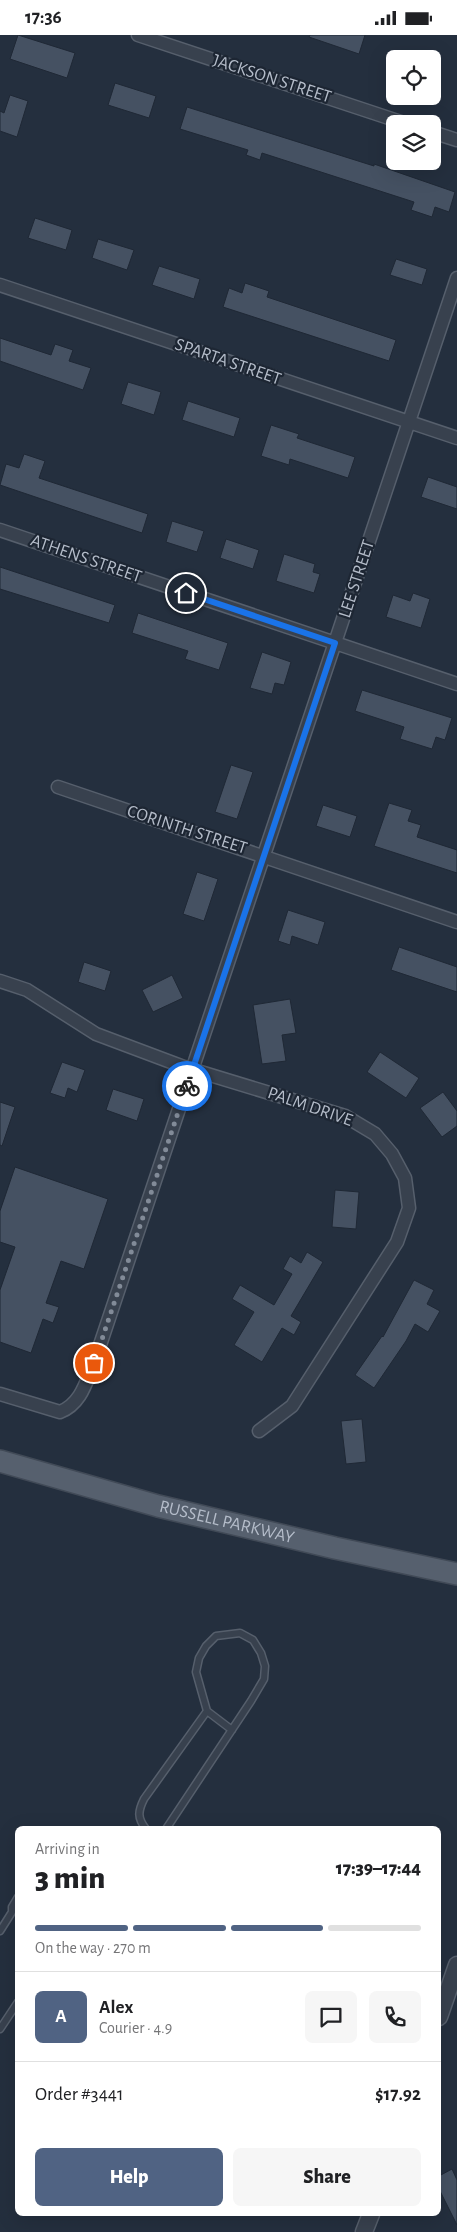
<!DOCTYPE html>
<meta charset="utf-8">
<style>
body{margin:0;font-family:"Alegreya Sans",sans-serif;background:#f6f6f6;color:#202124;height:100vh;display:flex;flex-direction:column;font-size:19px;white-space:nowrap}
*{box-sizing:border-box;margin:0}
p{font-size:16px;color:#757577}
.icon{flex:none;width:28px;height:28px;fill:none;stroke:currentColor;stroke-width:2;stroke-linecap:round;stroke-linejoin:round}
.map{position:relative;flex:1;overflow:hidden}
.sheet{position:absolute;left:15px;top:1791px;width:426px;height:390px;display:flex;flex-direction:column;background:#fff;border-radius:8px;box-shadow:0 5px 20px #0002}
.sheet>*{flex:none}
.fabs{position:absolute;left:386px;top:15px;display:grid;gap:10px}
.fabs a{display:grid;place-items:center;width:55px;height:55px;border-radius:8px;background:#fff;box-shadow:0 5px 20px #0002;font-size:25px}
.pin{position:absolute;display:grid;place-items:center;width:42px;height:42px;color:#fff;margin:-21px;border:2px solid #fff;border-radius:50%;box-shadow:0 1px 5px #0007}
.courier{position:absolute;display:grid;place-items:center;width:50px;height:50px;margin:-25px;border:4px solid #1a73e8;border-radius:50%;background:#fff;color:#222;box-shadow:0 1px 6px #0007}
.head em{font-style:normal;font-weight:800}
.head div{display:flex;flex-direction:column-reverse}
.head{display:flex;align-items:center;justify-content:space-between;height:85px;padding:0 20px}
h1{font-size:32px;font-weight:800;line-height:38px}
.bar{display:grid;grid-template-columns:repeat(4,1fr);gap:8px 5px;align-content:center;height:60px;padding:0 20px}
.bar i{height:6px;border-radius:4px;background:#e0e0e0}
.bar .active{background:#506383}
.bar p{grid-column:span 4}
.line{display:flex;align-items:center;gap:12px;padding:0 20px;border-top:1px solid #e0e0e0}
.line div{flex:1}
.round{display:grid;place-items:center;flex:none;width:52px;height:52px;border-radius:8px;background:#f6f6f6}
.primary-button{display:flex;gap:10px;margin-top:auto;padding:10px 20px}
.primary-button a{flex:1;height:58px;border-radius:8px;background:#506383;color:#fff;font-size:20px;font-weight:800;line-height:58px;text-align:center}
.primary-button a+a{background:#f6f6f6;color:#202124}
.status{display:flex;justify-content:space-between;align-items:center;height:35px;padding:0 25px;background:#fff;direction:ltr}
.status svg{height:14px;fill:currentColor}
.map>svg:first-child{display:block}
.building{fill:#455162;stroke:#1f2835}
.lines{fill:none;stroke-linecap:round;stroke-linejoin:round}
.service-casing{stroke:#565f6c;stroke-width:9}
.minor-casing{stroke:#565f6c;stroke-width:15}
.tertiary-casing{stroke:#565f6c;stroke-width:19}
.primary-casing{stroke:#414a57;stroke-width:24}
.service{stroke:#38414e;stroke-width:6}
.minor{stroke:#38414e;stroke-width:12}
.tertiary{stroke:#38414e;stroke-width:16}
.primary{stroke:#56606e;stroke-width:21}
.done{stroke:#828b98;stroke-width:5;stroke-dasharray:0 9}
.route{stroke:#1a73e8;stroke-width:6}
.labels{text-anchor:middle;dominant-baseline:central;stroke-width:4.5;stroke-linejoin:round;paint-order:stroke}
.street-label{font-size:18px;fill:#b4bcc9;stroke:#1d2633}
</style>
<div class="status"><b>17:36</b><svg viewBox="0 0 49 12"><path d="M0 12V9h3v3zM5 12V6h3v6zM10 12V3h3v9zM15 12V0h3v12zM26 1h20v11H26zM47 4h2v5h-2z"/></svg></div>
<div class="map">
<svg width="457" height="2197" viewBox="0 0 457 2197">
<rect width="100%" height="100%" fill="#242f3e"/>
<path class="building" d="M18 0 75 18 67 43 10 24Z
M310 0H365L359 19 309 2Z
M115 48 156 61 149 83 108 70Z
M10 60 28 66 17 102 0 96V76L4 78Z
M187 72 374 131V129L455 157 449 177 435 172 432 182 411 175 414 167 262 118 260 125 246 120 248 115 180 94Z
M35 183 72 195 66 215 28 203Z
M98 204 134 215 127 235 92 223Z
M396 224 427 234 422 250 390 240Z
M159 231 200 244 194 264 152 250Z
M245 248 269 256 267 262 396 305 389 326 223 272 229 253 242 258Z
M0 303 51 320 55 309 73 315 69 326 91 333 83 355 0 326Z
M128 347 161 357 154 380 121 369Z
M188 366 240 383 234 402 182 385Z
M271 390 299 399 297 403 355 422 348 443 290 424 289 430 261 421Z
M24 419 45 426 39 443 148 479 142 498 0 450 6 429 19 433Z
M428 442 457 452V474L421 462Z
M172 486 204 496 197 517 166 507Z
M226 504 259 515 253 534 220 523Z
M284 519 315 529 313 537 320 539 314 558 276 546Z
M0 532 115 570 109 588 0 554Z
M413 558 430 564 421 593 386 582 393 560 410 566Z
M138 578 228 608 219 635 185 624 188 616 132 598Z
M262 617 291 627 284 650 275 648 272 659 250 653Z
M362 655 452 683 445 705 436 702 432 714 400 704 404 692 355 676Z
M231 730 253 737 237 784 215 777Z
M389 768 412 775 408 786 421 790 417 802 457 815V838L374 811Z
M323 770 357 781 350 802 316 791Z
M197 837 218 844 204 886 183 879Z
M288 875 325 887 318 910 292 901 290 910 278 906Z
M399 912 457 932V957L391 935Z
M84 927 111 936 105 956 78 947Z
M172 940 183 963 153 977 142 955Z
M290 964 296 998 282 1000 286 1026 262 1029 253 970Z
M380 1017 419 1043 406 1063 367 1037Z
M62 1027 85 1035 77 1057 68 1053 65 1063 50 1058Z
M113 1054 144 1064 137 1086 106 1075Z
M443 1057 457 1076V1091L442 1102 420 1073Z
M0 1067 15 1072 2 1111 0 1110Z
M15 1132 108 1164 84 1234 61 1226 46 1268 59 1272 53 1288 43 1284 31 1318 0 1307V1255L15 1212 0 1207V1176Z
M335 1155 359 1157 356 1194 332 1192Z
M307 1217 323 1227 291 1281 301 1287 294 1300 282 1293 262 1327 234 1310 254 1277 232 1264 240 1250 274 1270 292 1239 283 1234 290 1221 301 1228Z
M414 1245 434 1255 427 1269 440 1276 428 1297 415 1289 406 1306 374 1353 355 1340 382 1301 383 1302Z
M362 1384 366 1427 346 1429 341 1386Z
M452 2134 457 2145V2190L439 2154V2141Z"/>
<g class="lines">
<defs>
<path id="service" d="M146 1794C137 1783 138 1776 144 1764L207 1676
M166 1794 251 1666 264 1644 265 1631 261 1618 253 1605 240 1598 216 1601 206 1611 199 1623 196 1637 207 1676 232 1695
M0 1896 12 1877V1872L18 1862
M0 1994 18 1967"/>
<path id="minor" d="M138 0 407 89
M432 97 457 105
M0 250 457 403
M0 495 457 649
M58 752 457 887
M0 946 27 955 96 999 184 1032 345 1081 375 1099 392 1119 405 1143 409 1173 397 1207 292 1371 259 1396
M0 1359 60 1377C81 1369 86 1347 94 1328L457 243"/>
<path id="tertiary" d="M439 1982 457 1930
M364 2197 371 2179"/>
<g id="primary">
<path id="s1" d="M0 1426 158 1471 335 1513 457 1539"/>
</g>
</defs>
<use href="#service" class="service-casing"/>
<use href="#minor" class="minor-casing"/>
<use href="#tertiary" class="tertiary-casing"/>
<use href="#primary" class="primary-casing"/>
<use href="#service" class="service"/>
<use href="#minor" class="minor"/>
<use href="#tertiary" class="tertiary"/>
<use href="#primary" class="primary"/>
</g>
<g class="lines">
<path class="done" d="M94 1328 187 1051"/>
<path class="route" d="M186 558 335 608 187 1051"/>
</g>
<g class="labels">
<g class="street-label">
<text transform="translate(272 44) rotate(18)">JACKSON STREET</text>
<text transform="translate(228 327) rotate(19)">SPARTA STREET</text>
<text transform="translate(86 524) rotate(19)">ATHENS STREET</text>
<text transform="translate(357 544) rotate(-72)">LEE STREET</text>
<text transform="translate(187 795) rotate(18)">CORINTH STREET</text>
<text transform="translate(310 1072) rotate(19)">PALM DRIVE</text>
<text stroke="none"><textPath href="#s1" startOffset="235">RUSSELL PARKWAY</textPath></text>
</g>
</g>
</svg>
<div class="fabs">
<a><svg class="icon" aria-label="locate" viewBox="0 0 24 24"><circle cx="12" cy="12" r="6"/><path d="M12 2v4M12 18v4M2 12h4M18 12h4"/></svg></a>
<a><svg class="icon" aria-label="layers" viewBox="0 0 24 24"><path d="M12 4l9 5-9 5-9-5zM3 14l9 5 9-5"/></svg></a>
</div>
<div class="pin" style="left:94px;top:1328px;background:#ea580c"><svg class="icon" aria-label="bag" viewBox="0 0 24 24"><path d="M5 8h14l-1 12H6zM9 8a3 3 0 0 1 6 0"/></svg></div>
<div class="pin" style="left:186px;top:558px;background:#1f2937"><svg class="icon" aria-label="home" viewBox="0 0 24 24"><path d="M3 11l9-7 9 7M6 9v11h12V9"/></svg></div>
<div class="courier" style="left:187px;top:1051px"><svg class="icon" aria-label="bike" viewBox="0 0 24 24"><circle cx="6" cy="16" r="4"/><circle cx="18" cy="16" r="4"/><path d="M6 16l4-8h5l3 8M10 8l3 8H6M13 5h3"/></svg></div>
<section class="sheet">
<div class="head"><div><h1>3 min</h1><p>Arriving in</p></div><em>17:39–17:44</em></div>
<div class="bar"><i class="active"></i><i class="active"></i><i class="active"></i><i></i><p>On the way · 270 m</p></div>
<div class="line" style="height:90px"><b class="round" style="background:#506383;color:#fff">A</b><div><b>Alex</b><p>Courier · 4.9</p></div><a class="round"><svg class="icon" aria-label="chat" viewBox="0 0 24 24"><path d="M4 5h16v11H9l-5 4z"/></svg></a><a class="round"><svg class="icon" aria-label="phone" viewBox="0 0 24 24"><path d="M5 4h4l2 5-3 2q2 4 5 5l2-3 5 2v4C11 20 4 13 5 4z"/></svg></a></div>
<div class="line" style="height:65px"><div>Order #3441</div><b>$17.92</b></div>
<div class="primary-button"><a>Help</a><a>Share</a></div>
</section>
</div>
